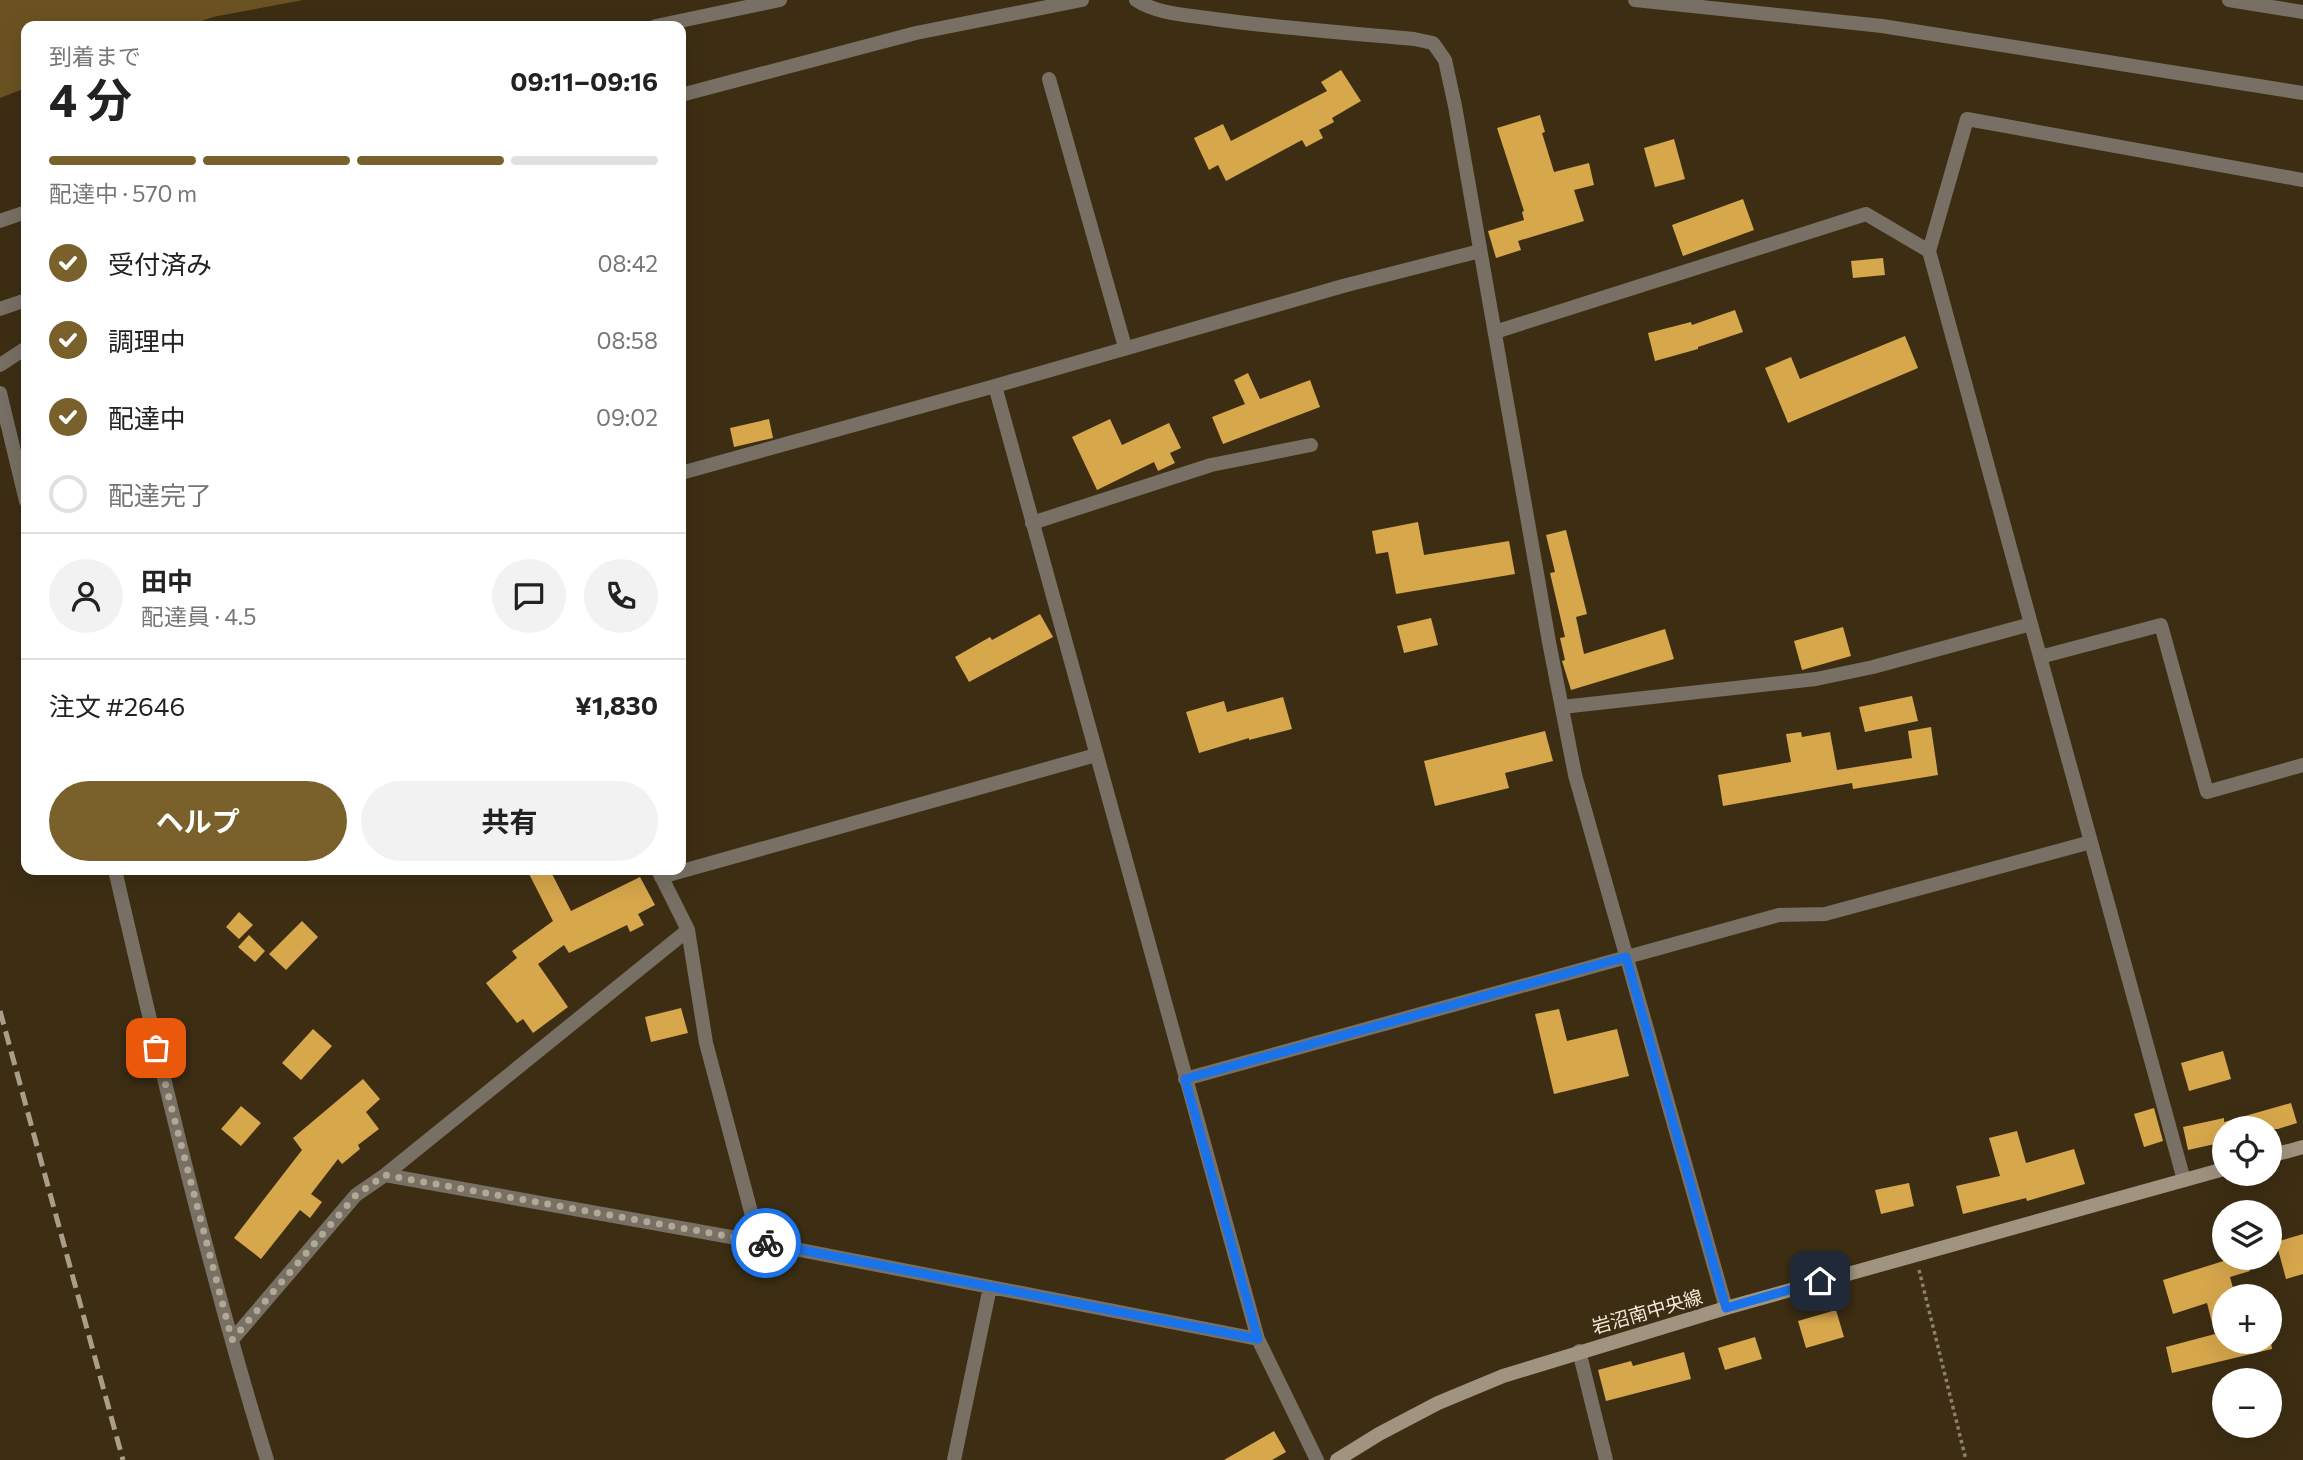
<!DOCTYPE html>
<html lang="ja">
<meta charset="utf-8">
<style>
body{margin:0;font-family:Commissioner,"Noto Sans JP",sans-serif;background:#f2f2f2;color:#222;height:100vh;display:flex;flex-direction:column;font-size:26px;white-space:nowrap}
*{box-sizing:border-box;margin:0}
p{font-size:23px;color:#767676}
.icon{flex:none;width:38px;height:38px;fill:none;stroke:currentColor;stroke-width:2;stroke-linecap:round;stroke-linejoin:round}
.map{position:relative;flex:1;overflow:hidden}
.drawer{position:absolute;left:21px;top:21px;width:665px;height:854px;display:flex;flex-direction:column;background:#fff;border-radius:14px;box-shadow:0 7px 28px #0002}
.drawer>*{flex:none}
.controls{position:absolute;left:2212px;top:1116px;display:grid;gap:14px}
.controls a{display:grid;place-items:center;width:70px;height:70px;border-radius:50%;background:#fff;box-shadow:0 7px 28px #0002;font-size:35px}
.pin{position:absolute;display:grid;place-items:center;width:60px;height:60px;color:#fff;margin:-30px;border-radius:14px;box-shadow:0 4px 10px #0006}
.courier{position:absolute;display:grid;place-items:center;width:70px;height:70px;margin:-35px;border:5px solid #1a73e8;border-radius:50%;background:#fff;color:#222;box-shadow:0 2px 9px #0007}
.summary em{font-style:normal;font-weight:700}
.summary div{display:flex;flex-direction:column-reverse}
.summary{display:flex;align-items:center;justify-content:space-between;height:119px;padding:0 28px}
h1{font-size:46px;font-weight:700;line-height:52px}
.bar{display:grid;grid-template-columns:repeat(4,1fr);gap:10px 7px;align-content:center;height:84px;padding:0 28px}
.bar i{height:9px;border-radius:5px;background:#e0e0e0}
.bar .selected{background:#7a602b}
.bar p{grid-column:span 4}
.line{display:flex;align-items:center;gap:18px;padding:0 28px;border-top:2px solid #e0e0e0}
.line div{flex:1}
.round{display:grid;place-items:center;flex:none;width:74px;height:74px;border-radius:37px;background:#f2f2f2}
ol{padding:0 28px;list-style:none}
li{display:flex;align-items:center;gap:21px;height:77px}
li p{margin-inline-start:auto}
li .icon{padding:7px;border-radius:50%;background:#7a602b;color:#fff;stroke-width:4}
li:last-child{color:#767676}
li i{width:38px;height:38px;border:4px solid #e0e0e0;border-radius:50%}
.action{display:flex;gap:14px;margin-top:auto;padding:14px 28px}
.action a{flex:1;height:80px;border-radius:42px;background:#7a602b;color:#fff;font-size:28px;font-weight:700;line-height:80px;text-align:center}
.action a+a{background:#f2f2f2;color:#222}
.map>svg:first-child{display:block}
.water{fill:#6b5222}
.building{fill:#d7a74c}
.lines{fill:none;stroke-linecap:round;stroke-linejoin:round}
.path{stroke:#8d816b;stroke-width:3.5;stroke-dasharray:3.5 3.5;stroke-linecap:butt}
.street{stroke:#787064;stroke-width:14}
.secondary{stroke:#a09480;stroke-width:14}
.rail{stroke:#a99e89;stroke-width:5;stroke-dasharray:14 7;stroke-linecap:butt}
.done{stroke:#b3a894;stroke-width:7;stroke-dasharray:0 12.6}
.route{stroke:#1a73e8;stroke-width:9}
.labels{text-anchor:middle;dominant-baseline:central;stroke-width:7;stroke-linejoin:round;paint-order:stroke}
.street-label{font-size:19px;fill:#f2e9d9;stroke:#3d2e13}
</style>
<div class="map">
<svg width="2303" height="1460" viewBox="0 0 2303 1460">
<rect width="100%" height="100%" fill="#3d2e13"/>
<path class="water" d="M0 0H303L213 17 188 26H26V88L0 98Z"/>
<path class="building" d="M1341 70 1361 101 1332 118 1334 122 1319 130 1323 138 1306 147 1302 140 1226 181 1218 165 1209 170 1194 138 1223 124 1231 141 1327 91 1321 82Z
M1540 115 1545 132 1542 133 1554 172 1589 163 1594 185 1574 190 1584 221 1518 241 1521 250 1496 258 1488 231 1524 220 1522 212 1524 211 1497 128Z
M1674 139 1685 179 1655 187 1644 148Z
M1743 199 1754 230 1683 256 1672 225Z
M1883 258 1885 275 1853 278 1851 261Z
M1735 310 1743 332 1698 347V349L1655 361 1648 333 1691 322 1692 325Z
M1905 336 1918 368 1788 423 1765 368 1791 357 1800 379Z
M1248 373 1260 399 1310 380 1320 407 1223 444 1212 417 1245 404 1234 380Z
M769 419 773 438 734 447 730 428Z
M1110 419 1122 445 1169 423 1181 448 1170 453 1175 463 1158 471 1154 462 1097 490 1072 437Z
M1418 522 1424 555 1509 541 1515 574 1396 594 1388 552 1376 554 1372 531Z
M1566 530 1587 614 1576 617 1584 654 1665 629 1674 659 1571 690 1562 661 1565 660 1560 638 1565 637 1550 573 1555 572 1546 535Z
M1040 614 1053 637 969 682 955 657 990 637 992 640Z
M1431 618 1438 645 1404 653 1397 626Z
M1843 627 1851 656 1802 670 1794 641Z
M1912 696 1918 721 1865 732 1859 707Z
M1283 697 1292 729 1249 740V738L1199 753 1186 712 1224 701 1227 712Z
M1931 727 1938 775 1853 789 1852 783 1723 806 1718 775 1791 762 1786 734 1801 732 1802 737 1830 732 1837 770 1912 758 1908 731Z
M1545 731 1553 761 1505 773 1509 788 1435 806 1424 761Z
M527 870H550L571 911 640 877 655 905 638 914 644 925 630 932 627 925 569 953 564 945 538 964 568 1007 533 1033 523 1019 517 1023 486 983 517 958 512 951 553 921Z
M239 912 253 925 239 939 226 927Z
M302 921 318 937 286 970 269 954Z
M249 935 265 951 255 962 238 947Z
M681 1008 688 1033 651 1042 645 1017Z
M1559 1009 1567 1041 1617 1029 1629 1076 1554 1094 1535 1014Z
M313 1029 332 1046 301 1080 282 1063Z
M2223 1051 2231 1079 2189 1091 2181 1063Z
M363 1079 380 1099 366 1112 379 1129 358 1145 360 1149 342 1164 338 1159 311 1194 322 1202 310 1218 300 1210 261 1259 234 1238 302 1150 293 1138Z
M2291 1103 2297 1123 2278 1129H2224V1142L2188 1150 2183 1127 2224 1118V1122Z
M241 1106 261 1123 241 1146 221 1129Z
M2154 1108 2163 1141 2144 1147 2134 1114Z
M2017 1131 2026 1163 2074 1149 2085 1184 2027 1201 2026 1198 1963 1214 1956 1186 2000 1176 1989 1138Z
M1909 1183 1914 1206 1881 1214 1875 1190Z
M2303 1234V1274L2286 1279 2276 1242Z
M2233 1258H2246L2250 1271 2230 1277 2235 1295 2224 1297V1342H2271L2272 1349 2172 1373 2166 1347 2215 1334 2207 1303 2173 1314 2163 1280Z
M1836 1310 1844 1337 1806 1348 1798 1321Z
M1755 1337 1762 1359 1725 1370 1718 1348Z
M1684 1352 1691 1379 1606 1401 1598 1370 1631 1361 1633 1366Z
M1274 1431 1286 1452 1272 1460H1224Z"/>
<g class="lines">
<path class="path" d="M1919 1270 1966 1460"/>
<path class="street" d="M1136 0C1157 14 1188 15 1214 19 1280 28 1347 33 1414 39L1433 43 1445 60 1455 106 1549 642 1575 775 1726 1308
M1635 0 1882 26 2303 93
M2229 0 2303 12
M656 26 780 0
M1049 79 1125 347
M681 95 916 33 1082 0
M0 221 26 212
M1929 251 1967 119 2303 180
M0 309 26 300
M1495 332 1866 214 1929 251 2031 624
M0 365 26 348
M995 386 1258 1339 1317 1460
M0 393 26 501
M681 473 995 386 1343 286 1480 251
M1032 523 1211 465 1311 445
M2040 657 2161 625 2207 792 2303 765
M1562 707 1816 679 1873 667 2031 624 2184 1180
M115 870C161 1068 207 1266 267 1460
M658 870 688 930 706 1043 759 1242
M661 877 1096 755
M1185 1079 1779 915 1825 914 2091 842
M385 1175 759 1242 1258 1339
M232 1340 356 1195 385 1175 688 930
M1579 1351 1606 1460
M954 1460 990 1287"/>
<path class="secondary" d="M2270 1156 2303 1147
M1337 1460 1379 1434 1438 1403 1503 1376 1726 1308 2224 1169"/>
<path class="rail" d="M0 1011 123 1460"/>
</g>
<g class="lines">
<path class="done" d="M156 1048 232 1340 356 1195 385 1175 766 1243"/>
<path class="route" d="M766 1243 1258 1339 1185 1079 1626 957 1726 1308 1820 1281"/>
</g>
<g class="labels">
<g class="street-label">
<text transform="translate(1647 1311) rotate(-16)">岩沼南中央線</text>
</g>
</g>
</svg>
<div class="controls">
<a><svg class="icon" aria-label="locate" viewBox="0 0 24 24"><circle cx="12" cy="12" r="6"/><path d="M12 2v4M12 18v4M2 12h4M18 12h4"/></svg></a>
<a><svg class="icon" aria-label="layers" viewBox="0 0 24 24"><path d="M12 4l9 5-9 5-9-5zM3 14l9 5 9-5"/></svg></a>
<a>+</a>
<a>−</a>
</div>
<div class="pin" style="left:156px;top:1048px;background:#ea580c"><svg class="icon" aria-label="bag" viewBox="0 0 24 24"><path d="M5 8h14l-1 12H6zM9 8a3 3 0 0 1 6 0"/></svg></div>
<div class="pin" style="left:1820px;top:1281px;background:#1f2937"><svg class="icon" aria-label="home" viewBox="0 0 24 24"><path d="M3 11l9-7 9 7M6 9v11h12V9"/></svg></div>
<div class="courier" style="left:766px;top:1243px"><svg class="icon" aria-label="bike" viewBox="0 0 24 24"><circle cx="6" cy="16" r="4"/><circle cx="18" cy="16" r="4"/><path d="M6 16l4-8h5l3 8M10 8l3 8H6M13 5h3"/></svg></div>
<section class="drawer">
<div class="summary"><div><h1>4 分</h1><p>到着まで</p></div><em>09:11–09:16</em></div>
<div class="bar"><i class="selected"></i><i class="selected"></i><i class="selected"></i><i></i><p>配達中 · 570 m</p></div>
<ol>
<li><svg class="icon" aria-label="check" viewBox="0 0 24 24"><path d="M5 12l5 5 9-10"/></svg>受付済み<p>08:42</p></li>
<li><svg class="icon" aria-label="check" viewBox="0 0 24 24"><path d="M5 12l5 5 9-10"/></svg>調理中<p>08:58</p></li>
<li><svg class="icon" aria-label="check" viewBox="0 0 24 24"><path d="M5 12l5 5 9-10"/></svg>配達中<p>09:02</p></li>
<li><i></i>配達完了</li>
</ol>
<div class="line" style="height:126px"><a class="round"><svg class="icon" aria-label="person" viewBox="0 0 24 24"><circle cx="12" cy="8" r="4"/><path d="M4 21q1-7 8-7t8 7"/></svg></a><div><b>田中</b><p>配達員 · 4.5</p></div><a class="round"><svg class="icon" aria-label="chat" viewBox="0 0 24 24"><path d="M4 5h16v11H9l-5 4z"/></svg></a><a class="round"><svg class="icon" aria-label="phone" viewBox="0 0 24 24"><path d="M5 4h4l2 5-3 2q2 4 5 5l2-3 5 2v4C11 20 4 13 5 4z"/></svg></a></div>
<div class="line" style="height:91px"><div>注文 #2646</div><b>¥1,830</b></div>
<div class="action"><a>ヘルプ</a><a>共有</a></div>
</section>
</div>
